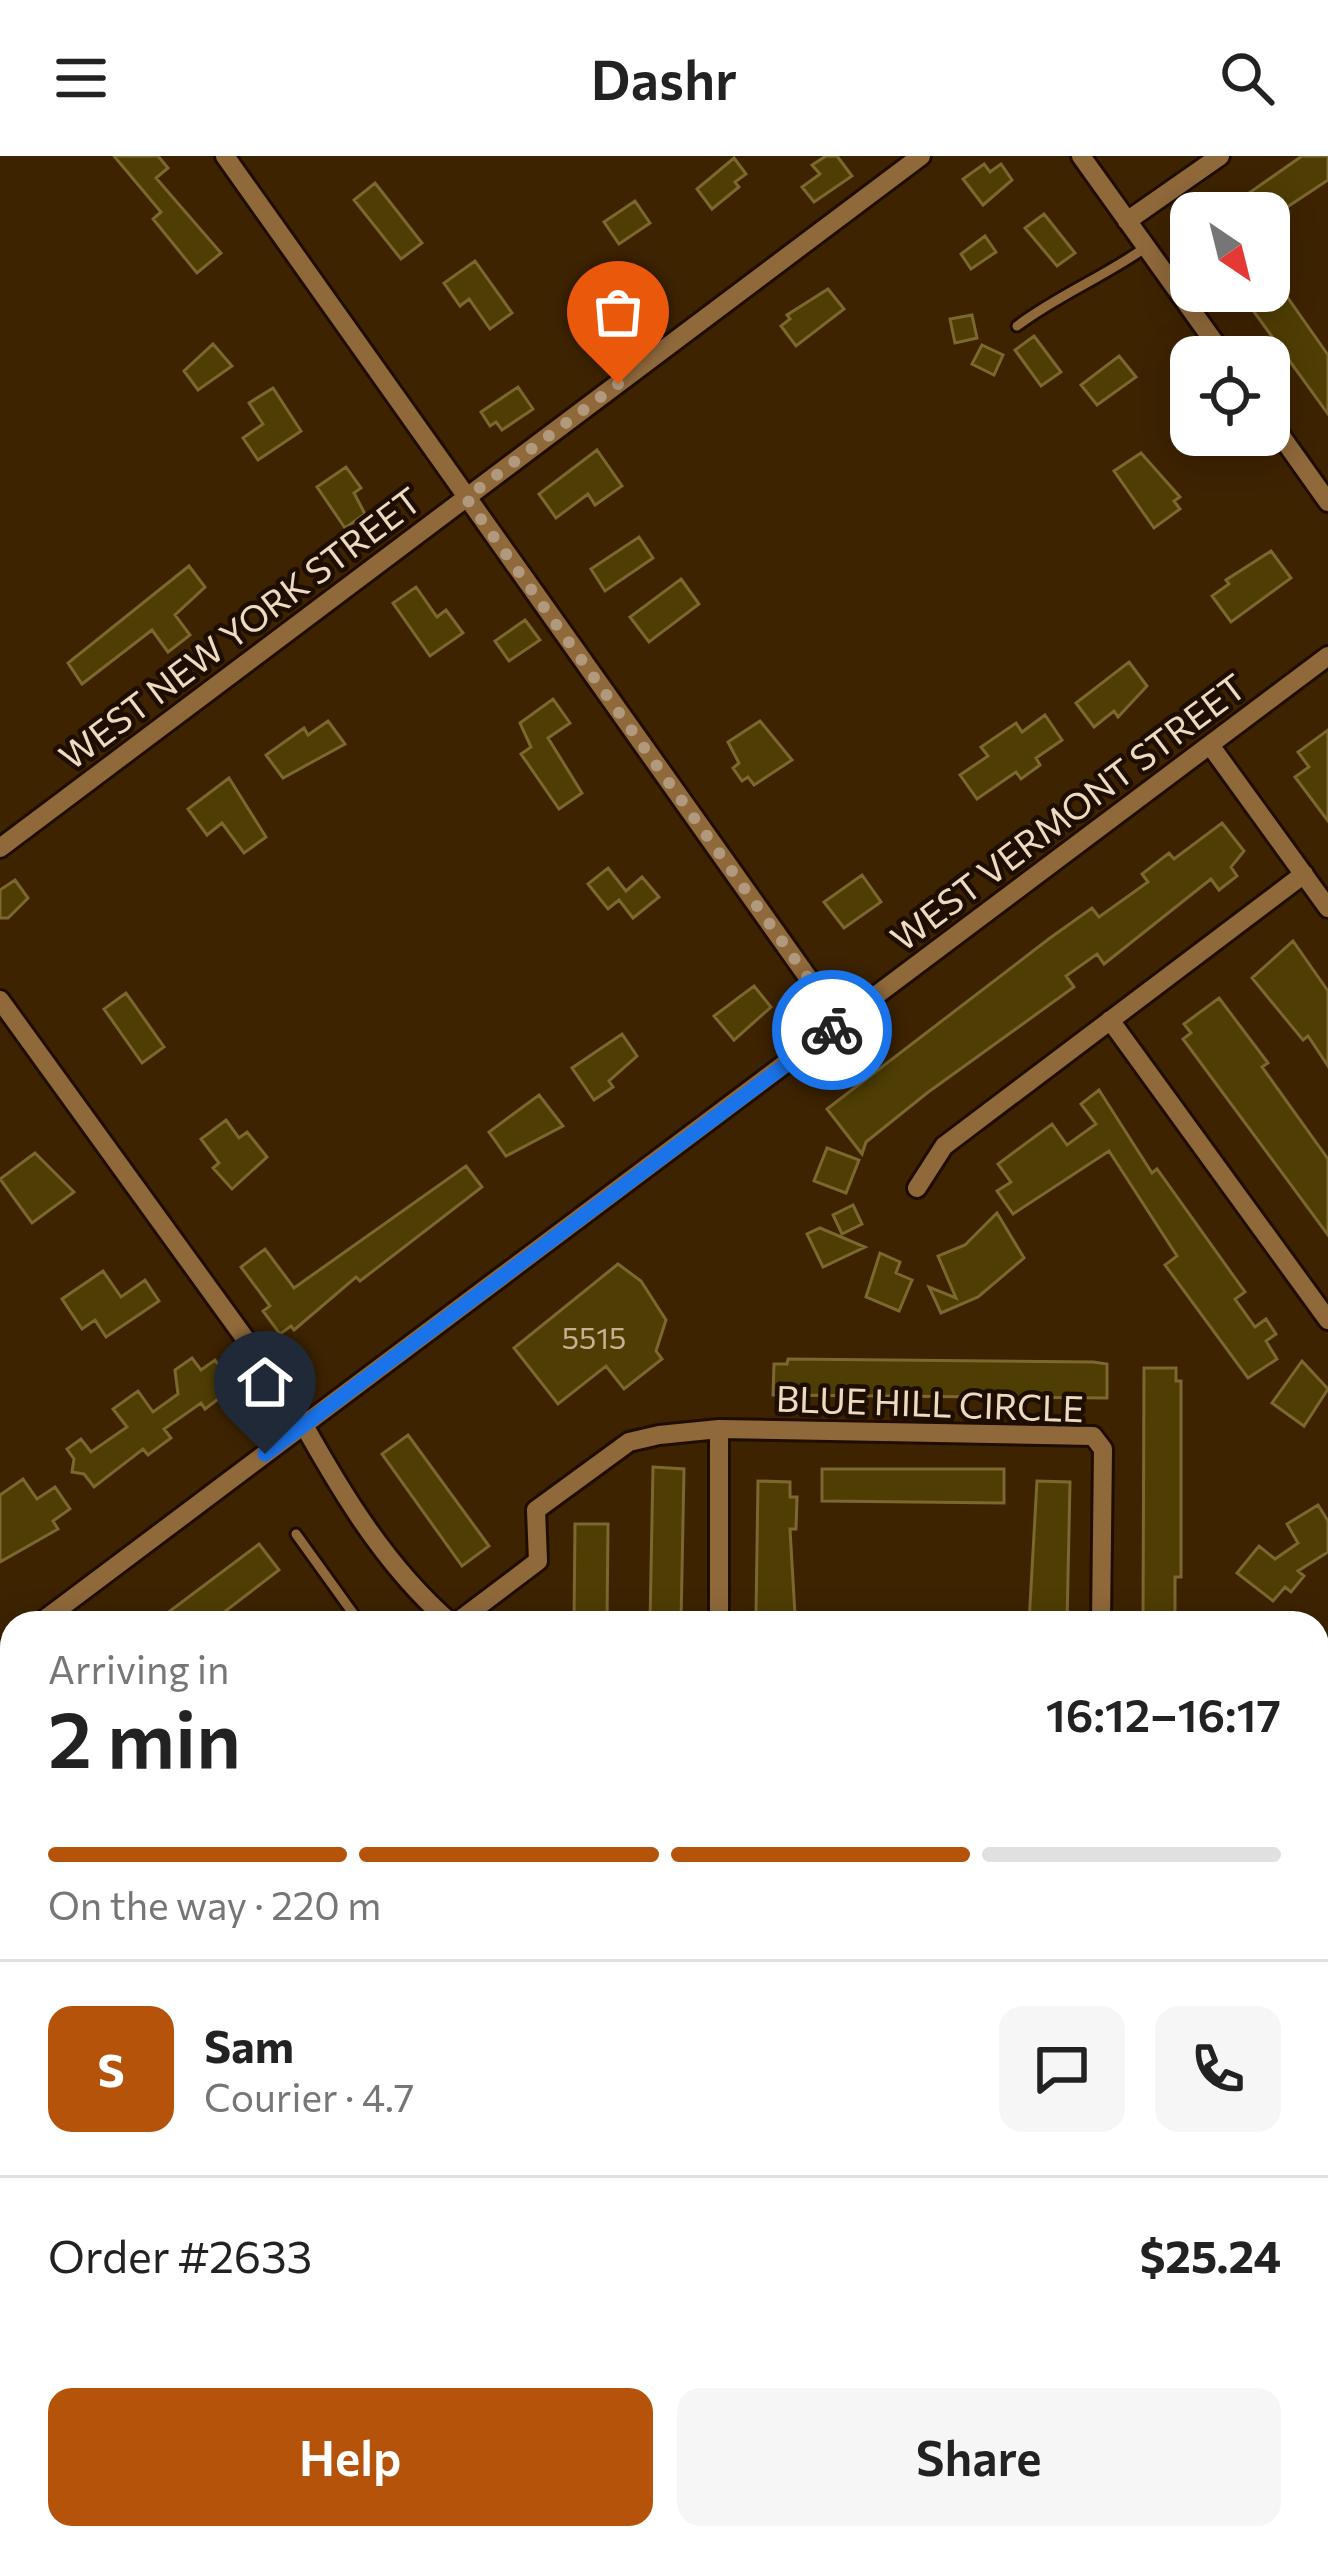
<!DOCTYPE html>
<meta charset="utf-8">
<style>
body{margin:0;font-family:Commissioner,sans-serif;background:#f6f6f6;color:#222;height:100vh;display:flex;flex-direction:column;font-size:45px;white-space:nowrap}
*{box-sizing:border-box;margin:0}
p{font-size:39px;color:#767676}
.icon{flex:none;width:66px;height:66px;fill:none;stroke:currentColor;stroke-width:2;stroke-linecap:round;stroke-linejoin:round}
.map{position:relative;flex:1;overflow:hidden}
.drawer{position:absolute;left:0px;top:1455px;width:1329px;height:939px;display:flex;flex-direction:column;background:#fff;border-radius:36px 36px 0 0;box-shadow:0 6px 30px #0003}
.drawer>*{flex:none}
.needle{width:78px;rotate:145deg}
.tools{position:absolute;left:1170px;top:36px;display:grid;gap:24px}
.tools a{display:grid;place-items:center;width:120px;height:120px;border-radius:24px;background:#fff;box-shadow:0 6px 30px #0003;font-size:60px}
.pin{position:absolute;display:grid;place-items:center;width:102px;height:102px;color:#fff;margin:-123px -51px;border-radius:50% 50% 50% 0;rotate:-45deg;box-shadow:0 0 12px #0007}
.pin .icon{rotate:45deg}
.courier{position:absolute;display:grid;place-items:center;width:120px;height:120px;margin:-60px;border:9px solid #1a73e8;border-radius:50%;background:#fff;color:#222;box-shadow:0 3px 15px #0007}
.head em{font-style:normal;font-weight:600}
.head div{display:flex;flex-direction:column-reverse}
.head{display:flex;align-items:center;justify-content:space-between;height:204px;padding:0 48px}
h1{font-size:78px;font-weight:600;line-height:90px}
.bar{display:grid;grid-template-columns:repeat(4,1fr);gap:18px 12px;align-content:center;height:144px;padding:0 48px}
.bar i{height:15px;border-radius:9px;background:#e0e0e0}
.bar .current{background:#b45309}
.bar p{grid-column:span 4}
.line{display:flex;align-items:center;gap:30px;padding:0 48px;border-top:3px solid #e0e0e0}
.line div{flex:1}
.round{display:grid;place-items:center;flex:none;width:126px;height:126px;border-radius:24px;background:#f6f6f6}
.action{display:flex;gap:24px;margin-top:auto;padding:24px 48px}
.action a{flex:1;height:138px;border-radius:24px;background:#b45309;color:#fff;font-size:48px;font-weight:600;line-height:138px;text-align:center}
.action a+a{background:#f6f6f6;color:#222}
header{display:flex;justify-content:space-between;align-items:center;height:156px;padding:0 48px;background:#fff;font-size:54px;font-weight:600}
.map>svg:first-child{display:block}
.green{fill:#5d3b08}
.water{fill:#b35567;stroke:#c57d82;stroke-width:3}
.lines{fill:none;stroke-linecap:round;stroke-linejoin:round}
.stream{stroke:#c57d82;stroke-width:6}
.building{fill:#4f3e03;stroke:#7c672e;stroke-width:3}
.service-casing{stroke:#1f0d00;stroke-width:15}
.minor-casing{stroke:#1f0d00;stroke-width:24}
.service{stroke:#90693b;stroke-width:9}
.minor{stroke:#90693b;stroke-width:18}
.done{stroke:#b0997d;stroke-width:12;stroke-dasharray:0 21.6}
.route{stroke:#1a73e8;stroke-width:15}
.labels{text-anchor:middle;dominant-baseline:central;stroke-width:9;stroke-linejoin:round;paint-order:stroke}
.number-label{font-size:30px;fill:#c6b292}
.street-label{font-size:36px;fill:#eed9c1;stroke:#1d0e00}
</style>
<header><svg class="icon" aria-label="menu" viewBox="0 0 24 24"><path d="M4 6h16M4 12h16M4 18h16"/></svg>Dashr<svg class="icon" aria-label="search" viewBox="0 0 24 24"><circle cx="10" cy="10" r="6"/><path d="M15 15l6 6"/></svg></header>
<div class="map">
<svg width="1328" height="2393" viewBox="0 0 1328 2393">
<rect width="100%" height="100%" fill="#3d2300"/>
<path class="green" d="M12 1535V2173L0 2181V1544Z
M1317 1594 1328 1607V2149L1317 2145Z
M786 2382H1210L1229 2393H814Z"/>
<path class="water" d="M12 2173V2319L0 2308V2181Z"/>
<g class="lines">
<path class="stream" d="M1317 1996 1328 1995
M0 2131 12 2123"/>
</g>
<path class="building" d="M114 0H158L168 12 156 22 221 97 197 117 153 63 161 56Z
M826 0H837L852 20 814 46 802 31 820 18 812 9Z
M1302 0H1328V24L1269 63 1249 37Z
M734 2 746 18 735 26 739 31 712 53 697 33Z
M984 8 990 16 1001 8 1012 24 983 49 963 23Z
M375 27 422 87 401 103 354 44Z
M635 45 650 67 619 88 604 66Z
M1044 58 1075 97 1057 110 1025 72Z
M985 80 996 96 971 113 961 98Z
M475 105 512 157 490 173 469 143 460 150 444 127Z
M1269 115 1328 199V258L1239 135H1269Z
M828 133 844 153 796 190 781 170 790 163 787 159Z
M972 159 977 182 955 187 950 163Z
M1034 180 1061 216 1041 230 1015 194Z
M213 188 232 210 198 234 184 215Z
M982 189 1003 199 994 219 972 208Z
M1119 200 1136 221 1097 249 1081 229Z
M518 231 533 253 502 274 496 266 490 270 481 256Z
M273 232 301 275 258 304 243 282 263 268 249 247Z
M597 294 622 330 595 349 588 338 556 362 539 338Z
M1141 297 1180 341 1174 345 1180 353 1154 372 1114 315Z
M346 311 361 332 354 337 365 358 345 372 317 331Z
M639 381 653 402 605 435 591 413Z
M1271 395 1291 422 1231 466 1212 440 1229 428 1226 424Z
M189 410 205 431 175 459 190 479 168 496 152 474 82 528 68 507Z
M681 423 699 448 649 486 630 461Z
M416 431 437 461 446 454 463 477 430 500 393 447Z
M525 464 540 484 509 505 495 485Z
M1129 506 1147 530 1118 561 1114 555 1094 571 1076 547Z
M553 543 570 567 548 582 582 637 559 653 521 598 531 591 520 567Z
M1045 559 1062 584 1036 602 1040 609 1021 623 1016 616 977 643 960 619 988 600 981 591 1016 567 1022 576Z
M328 565 345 588 283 622 266 599 304 572 308 579Z
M760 565 792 604 754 629 748 621 742 625 733 612 739 607 728 586Z
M1328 574V665L1295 621 1309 611 1298 596Z
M229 622 266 681 244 697 222 667 207 679 188 653Z
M1222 667 1244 695 1231 711 1237 720 1219 734 1211 723 1104 808 1097 798 1066 820 1074 831 927 937 866 986 862 998 827 953 1050 782 1092 752 1099 761 1148 726 1142 718 1169 697 1174 703Z
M608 712 626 735 642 721 659 741 633 762 619 744 608 753 588 728Z
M862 719 881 746 844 772 824 746Z
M15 724 28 742 8 762H0V734Z
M1293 785 1328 835V910L1308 880 1303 884 1252 822Z
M754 830 771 851 734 884 714 860Z
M126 837 164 891 142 907 104 853Z
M1219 842 1268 907 1262 911 1328 1003V1079L1183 883 1191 877 1184 868Z
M622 878 637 900 609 925 613 931 594 944 572 912Z
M1099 934 1152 1017 1157 1013 1245 1136 1235 1143 1255 1171 1266 1163 1276 1178 1266 1185 1277 1203 1248 1222 1165 1109 1177 1100 1109 995 1013 1058 997 1035 1011 1026 998 1008 1052 968 1067 989 1096 968 1081 948Z
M539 939 563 970 506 1000 489 976Z
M226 964 239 982 247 976 267 1001 232 1033 213 1012 219 1007 201 983Z
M827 992 859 1004 846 1037 814 1025Z
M35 997 74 1036 32 1067 0 1023Z
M466 1010 482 1031 360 1125 356 1121 294 1174 291 1170 280 1178 263 1155 270 1150 241 1111 265 1093 294 1132Z
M853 1049 862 1068 842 1078 833 1059Z
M997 1057 1024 1102 978 1141 941 1157 929 1131 956 1142 938 1100 965 1089Z
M820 1072 865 1091 823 1111 807 1078Z
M880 1097 900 1106 896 1117 912 1124 899 1155 866 1141Z
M618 1108 641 1125 666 1164 656 1195 662 1203 624 1233 606 1210 558 1248 514 1192Z
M103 1115 121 1141 145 1124 159 1145 106 1181 95 1164 82 1173 62 1143Z
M192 1202 201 1214 215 1204 234 1231 205 1253 201 1247 164 1273 171 1282 148 1299 143 1293 94 1331 84 1318 72 1316 74 1303 67 1293 81 1283 91 1296 127 1271 113 1253 138 1235 153 1256 178 1238 175 1214Z
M788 1203 1093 1206 1107 1208V1242L773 1239 774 1208H787Z
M1302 1205 1328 1233 1304 1270 1272 1247Z
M1144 1212H1176V1225H1181V1421H1175V1467H1143Z
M408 1279 489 1390 462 1410 382 1298Z
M653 1311 684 1313 681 1467H650Z
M822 1313H1004V1347L822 1345Z
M23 1323 37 1343 55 1331 70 1353 53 1365 58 1373 0 1406V1339Z
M758 1325 790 1326V1341H797L796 1373H790L795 1459 756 1458Z
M1037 1325 1070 1326 1067 1467H1029Z
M1318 1349 1328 1365V1396L1298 1415 1304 1420 1291 1436 1285 1431 1273 1445 1237 1417 1259 1390 1275 1403 1298 1387 1287 1368Z
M575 1368H608L607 1467H574Z
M259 1388 279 1414 210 1467H154Z"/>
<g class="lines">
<defs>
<path id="service" d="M1017 170C1058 139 1104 121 1146 91
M296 1378 360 1467"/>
<path id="minor" d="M225 0 841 868
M1081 0 1225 201
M1127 65 1220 0
M1269 263 1328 346
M1210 589 1328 752
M0 692 921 0
M0 844 291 1246C334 1324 382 1408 451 1467
M1110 864 1328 1164
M917 1032 944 990 1304 718
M40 1467 1328 500
M456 1467 538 1405 536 1354 629 1286 659 1279 719 1273 1093 1280 1103 1293 1101 1467
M719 1467V1273
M0 1497 12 1488
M1317 2286 1328 2292
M332 2382 337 2393"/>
</defs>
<use href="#service" class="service-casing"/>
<use href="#minor" class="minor-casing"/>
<use href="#service" class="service"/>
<use href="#minor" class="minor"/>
</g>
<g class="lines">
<path class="done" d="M618 228 466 342 841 868 832 874"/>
<path class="route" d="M265 1298 832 874"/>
</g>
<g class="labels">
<g class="number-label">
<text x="594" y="1180">5515</text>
</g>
<g class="street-label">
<text transform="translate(239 471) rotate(-37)">WEST NEW YORK STREET</text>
<text transform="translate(1067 655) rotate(-37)">WEST VERMONT STREET</text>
<text transform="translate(930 1246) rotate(2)">BLUE HILL CIRCLE</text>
</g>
</g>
</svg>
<div class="tools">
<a><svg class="needle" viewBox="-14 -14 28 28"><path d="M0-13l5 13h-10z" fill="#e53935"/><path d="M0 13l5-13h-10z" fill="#767676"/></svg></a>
<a><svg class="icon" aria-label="locate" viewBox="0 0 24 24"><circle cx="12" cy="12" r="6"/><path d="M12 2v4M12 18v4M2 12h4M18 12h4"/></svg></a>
</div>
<div class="pin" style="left:618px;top:228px;background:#ea580c"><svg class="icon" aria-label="bag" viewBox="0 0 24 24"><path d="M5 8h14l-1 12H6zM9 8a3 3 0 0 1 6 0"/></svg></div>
<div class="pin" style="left:265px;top:1298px;background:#1f2937"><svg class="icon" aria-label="home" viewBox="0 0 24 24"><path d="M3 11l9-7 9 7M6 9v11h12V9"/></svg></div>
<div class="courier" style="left:832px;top:874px"><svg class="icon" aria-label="bike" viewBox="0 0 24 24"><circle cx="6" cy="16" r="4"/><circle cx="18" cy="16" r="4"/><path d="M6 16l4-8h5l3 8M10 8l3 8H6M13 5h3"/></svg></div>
<section class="drawer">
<div class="head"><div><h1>2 min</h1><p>Arriving in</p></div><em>16:12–16:17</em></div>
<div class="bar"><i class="current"></i><i class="current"></i><i class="current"></i><i></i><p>On the way · 220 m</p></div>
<div class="line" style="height:216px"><b class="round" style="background:#b45309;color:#fff">S</b><div><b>Sam</b><p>Courier · 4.7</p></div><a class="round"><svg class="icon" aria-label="chat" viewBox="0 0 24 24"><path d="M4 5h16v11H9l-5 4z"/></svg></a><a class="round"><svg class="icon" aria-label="phone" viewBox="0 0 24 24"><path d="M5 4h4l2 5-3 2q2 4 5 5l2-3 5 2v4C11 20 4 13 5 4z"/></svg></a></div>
<div class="line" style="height:156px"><div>Order #2633</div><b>$25.24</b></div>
<div class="action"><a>Help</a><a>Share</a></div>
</section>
</div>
